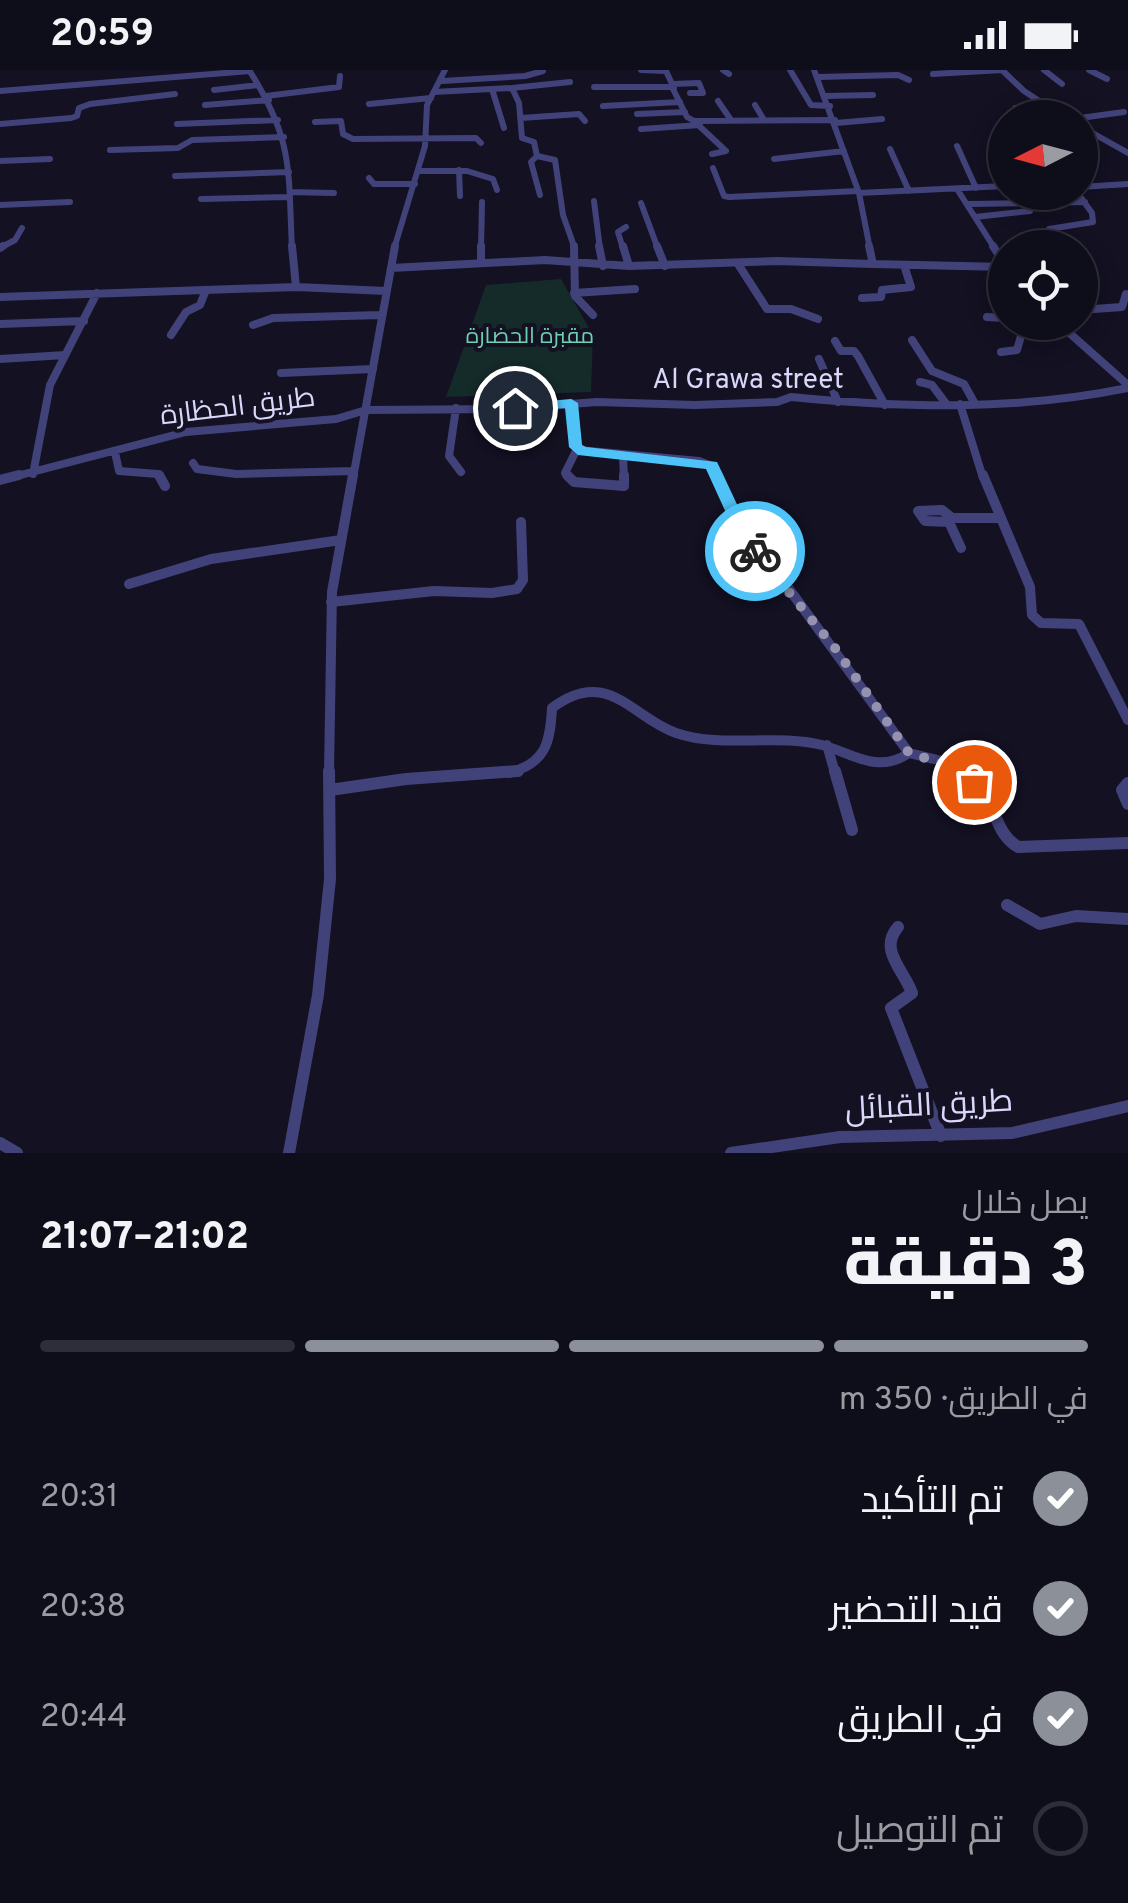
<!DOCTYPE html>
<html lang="ar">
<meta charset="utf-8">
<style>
body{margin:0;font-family:Overpass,Cairo,sans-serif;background:#171623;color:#f1f3f6;direction:rtl;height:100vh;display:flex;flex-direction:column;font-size:38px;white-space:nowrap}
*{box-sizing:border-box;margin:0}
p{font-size:32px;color:#9b9ca2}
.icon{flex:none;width:55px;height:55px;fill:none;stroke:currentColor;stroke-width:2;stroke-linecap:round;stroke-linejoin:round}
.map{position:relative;height:1083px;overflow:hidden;direction:ltr}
.panel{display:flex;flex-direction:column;background:#0e0d1a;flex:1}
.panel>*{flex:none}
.needle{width:65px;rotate:264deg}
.fabs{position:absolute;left:988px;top:30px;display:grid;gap:20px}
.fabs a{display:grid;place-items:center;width:110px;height:110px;border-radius:50%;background:#0e0d1a;box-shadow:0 5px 25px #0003,0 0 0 2px #2e2d39;font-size:50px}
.pin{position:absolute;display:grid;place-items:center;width:85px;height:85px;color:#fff;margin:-42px;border:5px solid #fff;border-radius:50%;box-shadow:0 2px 10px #0007}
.courier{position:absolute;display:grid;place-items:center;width:100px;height:100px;margin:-50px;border:8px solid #4fc3f7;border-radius:50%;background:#fff;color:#222;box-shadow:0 2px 12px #0007}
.head em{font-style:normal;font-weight:800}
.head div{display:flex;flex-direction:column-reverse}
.head{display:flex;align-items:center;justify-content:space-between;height:170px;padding:0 40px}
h1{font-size:65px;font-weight:800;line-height:75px}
.bar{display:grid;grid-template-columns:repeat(4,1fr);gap:15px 10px;align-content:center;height:120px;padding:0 40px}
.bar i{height:12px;border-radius:8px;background:#2e2d39}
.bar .selected{background:#8c9099}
.bar p{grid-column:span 4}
ol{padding:0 40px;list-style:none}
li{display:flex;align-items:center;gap:30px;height:110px}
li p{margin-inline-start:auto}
li .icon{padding:10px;border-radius:50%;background:#8c9099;color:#fff;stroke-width:4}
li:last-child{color:#9b9ca2}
li i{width:55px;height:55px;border:5px solid #2e2d39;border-radius:50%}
.status{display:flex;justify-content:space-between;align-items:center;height:70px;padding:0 50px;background:#0e0d1a;direction:ltr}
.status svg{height:28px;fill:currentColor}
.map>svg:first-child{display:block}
.green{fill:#152b29}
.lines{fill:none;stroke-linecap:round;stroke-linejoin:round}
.minor-far3{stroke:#42427b;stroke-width:6}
.minor-far2{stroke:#42427b;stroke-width:8}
.minor-far1{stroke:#42427b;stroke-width:10}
.minor{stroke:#42427b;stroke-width:12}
.route{fill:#4fc3f7}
.done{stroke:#9492ae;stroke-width:10;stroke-dasharray:0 18}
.labels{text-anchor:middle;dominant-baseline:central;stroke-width:8;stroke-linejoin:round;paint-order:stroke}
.far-park-label{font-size:22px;fill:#6cd1b3;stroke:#131122}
.street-label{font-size:28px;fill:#d9d7fa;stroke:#131122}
.near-street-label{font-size:32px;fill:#d9d7fa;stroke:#131122}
</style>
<div class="status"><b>20:59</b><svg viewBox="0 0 49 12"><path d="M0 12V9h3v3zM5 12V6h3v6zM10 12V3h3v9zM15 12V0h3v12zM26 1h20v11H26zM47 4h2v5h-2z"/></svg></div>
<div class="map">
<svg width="1128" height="1083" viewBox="0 0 1128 1083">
<rect width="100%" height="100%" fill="#131122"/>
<path class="green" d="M561 209 593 265 591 322 446 327 486 215Z"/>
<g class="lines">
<path class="minor-far3" d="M249 0C294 71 288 99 292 179
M641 0 666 1 674 18
M723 0 729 4
M790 0 811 35 830 36
M814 0 859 123 870 179
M1044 0 1062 14
M1089 0 1107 9
M933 4 1002 0 1024 21 1065 48
M818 7 898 5 909 10
M442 11 525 6 543 1
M672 14 699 13 703 23H690
M594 17H672L687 47 694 51 835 50
M512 18 570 12
M492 19 504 58
M214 20 258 15
M0 21 250 1
M434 22 512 18 519 33 522 68 534 72 537 86 555 90 563 145 575 179
M266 26 339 17 340 6
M825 26 873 25
M718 31 731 50
M369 34 431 28
M205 35 269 30
M755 35 764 50
M603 36 680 32
M637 44 685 42
M521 48 579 44 585 51
M1025 48 1015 38 1044 35
M1080 48 1124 42
M315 52 341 51 343 64 353 69 476 68 481 73
M695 52 726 81 712 84
M836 53 882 49
M0 54 71 48 77 46 79 38 90 34 175 24
M177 54 278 50
M1080 56 1128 83
M641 59 700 55
M957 76 976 118
M890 79 909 121
M110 80 178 78 192 70 284 67
M537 86 531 92 540 125
M1000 86 1005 92
M774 89 844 81
M0 91 50 89
M713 98 724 126 729 127 858 121
M459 100 460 126
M419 101H467L493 109 497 120
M175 106 289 102
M369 108 374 114H415
M1080 117 1128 114
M957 119 995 179
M290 122 334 123
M859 123 1005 116
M201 129 289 127
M594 131 600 179
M641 133 658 179
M968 134 1085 132
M0 135 70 132
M975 147 1030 141
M1049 159 1093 152 1092 143 1077 122
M0 178 15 170 22 158
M394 179 425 76 427 35 445 0
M481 179 482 132
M623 179 618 162 626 157"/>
<path class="minor-far2" d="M292 176 296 217 386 221
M574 176 575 226 593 245
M599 176 603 196
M623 176 629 196
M657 176 665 196
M993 176 1005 195
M0 178 3 176
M481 193V176
M738 194 767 239H791L818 249
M873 194 1005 197
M391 198 545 190 629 196 777 191 873 194 869 176
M574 223 635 219
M0 227 296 217
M862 228 881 227 882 220 911 217 904 195
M1080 240 1122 237 1126 224
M987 247 1005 248
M1057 252 1128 315
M0 254 84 251
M253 255 273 248 381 245
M171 265 186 242 200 235 206 220
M912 270 932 301 964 314 975 334
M835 271 841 281H854L858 286 885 335
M1001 282 1017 280 1021 266 1042 252
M0 289 65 285
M819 289 838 332
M281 303 373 299
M920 312 932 315 947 335
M571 333 579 380 699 391 715 397 720 408
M960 334 983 408
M456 338 449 386 461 402
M115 382 119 401 158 404 160 408
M623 386 624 408
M193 393 197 399 236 404 354 401
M33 404 50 315 97 223
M9 408 186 362 336 349 366 340 506 339 597 332 695 335 777 332 791 327C905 338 1016 341 1128 318
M353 408 395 176
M570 408 565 403 577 379"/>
<path class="minor-far1" d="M159 405 165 416
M567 405 574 412 624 416V405
M983 405 1030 517 1032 545 1041 553 1079 554 1128 650
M0 410 19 405
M949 452 925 451 918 441 942 440 952 448
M961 478 949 452 952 448H1000
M129 514 211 489 341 470
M331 532 434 521 492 523 517 519 523 510 521 452
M827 675 835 703
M909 683 942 691 965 703
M329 703 332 522 353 405
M509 703C546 693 550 673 552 638 608 596 632 648 676 663 723 679 774 663 822 675 850 682 877 705 909 683L781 508 748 474 718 405"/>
<path class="minor" d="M835 701 852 760
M962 701C1000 726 989 759 1018 777L1128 773
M1128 713 1122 720 1128 734
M330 720 406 709 518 701
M1007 835 1040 854 1076 846 1128 849
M898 857C878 880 904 900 912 923L891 938 941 1066
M0 1073 17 1083
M289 1083 318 925 330 809 329 701
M731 1083 840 1067 1012 1063 1128 1036"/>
</g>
<path class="route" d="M571 329 578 333 582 375 586 377 717 392 752 466 763 481 761 485H750L738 469 706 399 578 385 569 377 565 338 515 342 508 338 515 334Z"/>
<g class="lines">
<path class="done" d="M755 481 835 578 909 683 958 698 974 712"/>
</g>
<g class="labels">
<g class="far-park-label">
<text x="530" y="267">مقبرة الحضارة</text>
</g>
<g class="street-label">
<text x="748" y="311">Al Grawa street</text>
<text transform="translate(238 338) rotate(-7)">طريق الحظارة</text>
</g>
<g class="near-street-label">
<text transform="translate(929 1037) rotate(-3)">طريق القبائل</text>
</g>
</g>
</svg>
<div class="fabs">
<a><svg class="needle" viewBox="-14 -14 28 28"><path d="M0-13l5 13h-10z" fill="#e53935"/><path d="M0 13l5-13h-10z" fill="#9b9ca2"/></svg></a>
<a><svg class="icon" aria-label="locate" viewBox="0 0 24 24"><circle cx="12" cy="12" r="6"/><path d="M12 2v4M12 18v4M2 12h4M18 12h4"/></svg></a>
</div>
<div class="pin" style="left:974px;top:712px;background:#ea580c"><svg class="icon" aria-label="bag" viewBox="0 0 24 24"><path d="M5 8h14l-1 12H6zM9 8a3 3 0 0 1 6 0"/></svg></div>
<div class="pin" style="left:515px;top:338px;background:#1f2937"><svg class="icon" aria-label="home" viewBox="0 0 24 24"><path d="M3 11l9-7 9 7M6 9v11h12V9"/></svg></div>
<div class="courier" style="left:755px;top:481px"><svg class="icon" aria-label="bike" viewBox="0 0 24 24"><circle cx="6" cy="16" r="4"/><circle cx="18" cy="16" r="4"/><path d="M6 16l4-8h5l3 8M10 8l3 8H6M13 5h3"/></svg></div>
</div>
<section class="panel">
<div class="head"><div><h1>3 دقيقة</h1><p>يصل خلال</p></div><em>21:02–21:07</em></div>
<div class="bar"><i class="selected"></i><i class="selected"></i><i class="selected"></i><i></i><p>في الطريق · 350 m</p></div>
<ol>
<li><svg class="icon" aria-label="check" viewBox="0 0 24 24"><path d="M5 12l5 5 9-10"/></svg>تم التأكيد<p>20:31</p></li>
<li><svg class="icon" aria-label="check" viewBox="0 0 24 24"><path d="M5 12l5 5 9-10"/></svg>قيد التحضير<p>20:38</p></li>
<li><svg class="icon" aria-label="check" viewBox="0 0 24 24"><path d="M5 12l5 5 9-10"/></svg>في الطريق<p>20:44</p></li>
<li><i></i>تم التوصيل</li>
</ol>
</section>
